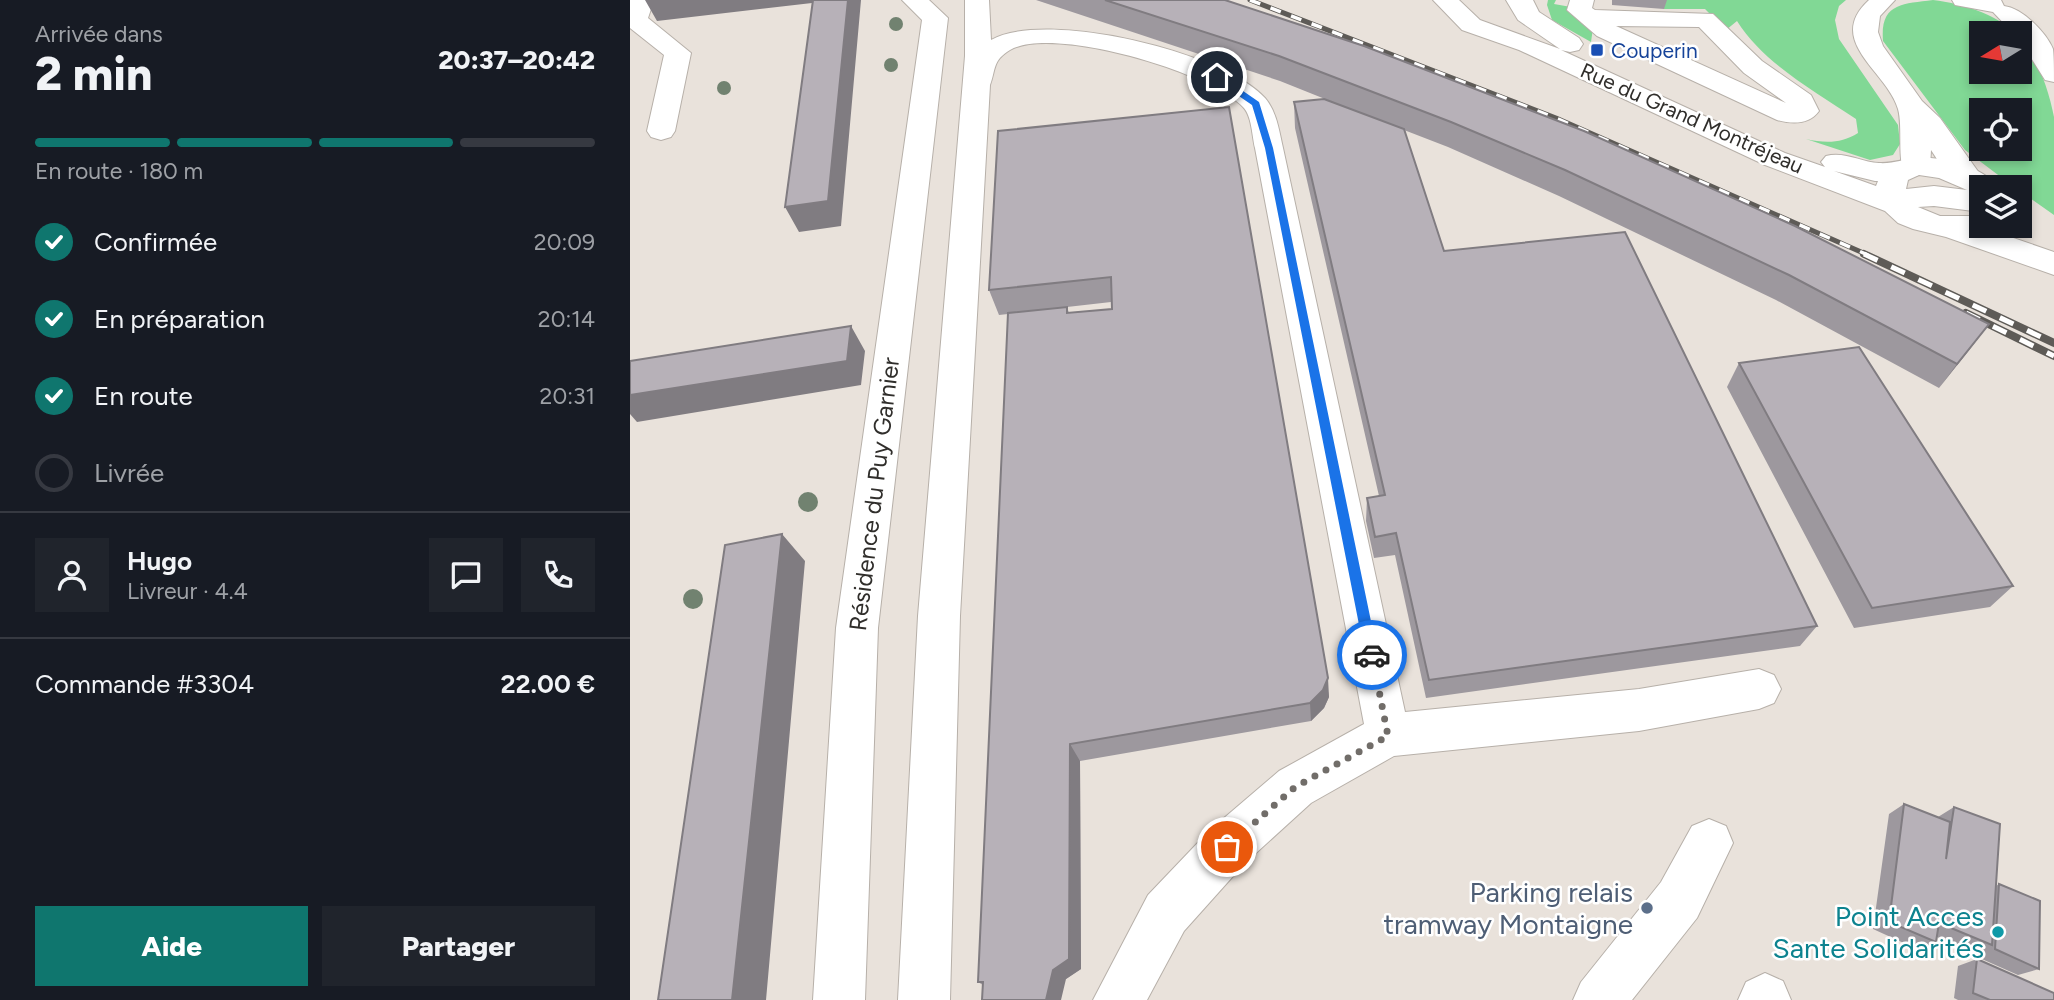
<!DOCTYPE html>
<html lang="fr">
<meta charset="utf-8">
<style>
body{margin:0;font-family:Figtree,sans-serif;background:#20242c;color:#f1f3f6;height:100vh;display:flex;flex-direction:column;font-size:26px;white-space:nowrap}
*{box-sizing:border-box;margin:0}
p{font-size:23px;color:#9ea1a6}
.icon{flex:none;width:38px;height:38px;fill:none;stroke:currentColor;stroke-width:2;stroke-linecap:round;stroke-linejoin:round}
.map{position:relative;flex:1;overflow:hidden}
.drawer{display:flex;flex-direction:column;background:#171b24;width:630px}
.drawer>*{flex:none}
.needle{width:46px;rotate:259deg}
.buttons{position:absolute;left:1339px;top:21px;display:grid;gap:14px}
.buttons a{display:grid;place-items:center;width:63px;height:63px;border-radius:0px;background:#171b24;box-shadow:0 4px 10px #0003;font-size:35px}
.pin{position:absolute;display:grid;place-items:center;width:60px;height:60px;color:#fff;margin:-30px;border:4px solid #fff;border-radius:50%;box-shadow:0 2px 7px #0007}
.courier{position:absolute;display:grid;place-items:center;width:70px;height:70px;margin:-35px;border:5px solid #1a73e8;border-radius:50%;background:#fff;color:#222;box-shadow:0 2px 9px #0007}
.head em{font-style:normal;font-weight:800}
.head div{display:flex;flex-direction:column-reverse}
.head{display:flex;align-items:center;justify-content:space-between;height:119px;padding:0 35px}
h1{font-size:46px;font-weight:800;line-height:52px}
.bar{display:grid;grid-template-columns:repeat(4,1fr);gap:10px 7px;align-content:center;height:84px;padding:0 35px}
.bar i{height:9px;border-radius:5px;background:#363941}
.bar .active{background:#0f766e}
.bar p{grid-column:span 4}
.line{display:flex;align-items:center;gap:18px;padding:0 35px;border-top:2px solid #363941}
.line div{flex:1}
.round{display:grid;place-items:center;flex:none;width:74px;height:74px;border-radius:0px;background:#20242c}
ol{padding:0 35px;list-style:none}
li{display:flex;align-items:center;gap:21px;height:77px}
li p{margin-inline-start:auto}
li .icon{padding:7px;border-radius:50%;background:#0f766e;color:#fff;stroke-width:4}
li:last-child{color:#9ea1a6}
li i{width:38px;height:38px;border:4px solid #363941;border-radius:50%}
.primary-button{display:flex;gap:14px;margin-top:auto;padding:14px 35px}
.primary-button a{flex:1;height:80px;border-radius:0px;background:#0f766e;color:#fff;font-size:28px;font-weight:800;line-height:80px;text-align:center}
.primary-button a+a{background:#20242c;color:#f1f3f6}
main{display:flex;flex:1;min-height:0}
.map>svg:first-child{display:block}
.green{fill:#81d895;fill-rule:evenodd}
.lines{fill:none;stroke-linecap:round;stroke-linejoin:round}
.minor-casing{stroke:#b7b0a9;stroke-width:2}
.major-casing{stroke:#b7b0a9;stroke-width:2}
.minor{fill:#fff;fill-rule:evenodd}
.major{fill:#fff;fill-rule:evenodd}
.rail-far1-casing{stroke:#5e5b57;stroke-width:5}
.rail-casing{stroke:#5e5b57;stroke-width:8}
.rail-far1{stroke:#fff;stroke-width:3.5;stroke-dasharray:11;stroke-linecap:butt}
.rail{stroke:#fff;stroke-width:5;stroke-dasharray:15;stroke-linecap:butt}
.tree{fill:#718270}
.wall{fill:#9d989e;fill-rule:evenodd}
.shaded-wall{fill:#807c81}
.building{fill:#b7b1b8;stroke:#807c81;stroke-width:2}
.route{fill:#1a73e8}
.done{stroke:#716d69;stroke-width:7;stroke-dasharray:0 12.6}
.transit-dot{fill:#1a4fb4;stroke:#fff;stroke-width:2.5}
.service-dot{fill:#5c6f8a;stroke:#fff;stroke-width:2.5}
.culture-dot{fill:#0f9aa8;stroke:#fff;stroke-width:2.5}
.labels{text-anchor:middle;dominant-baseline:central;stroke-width:5;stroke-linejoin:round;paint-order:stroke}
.far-transit-label{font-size:21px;fill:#164399;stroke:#fff;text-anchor:start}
.far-street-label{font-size:21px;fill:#302e2b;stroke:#fff}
.street-label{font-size:24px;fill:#302e2b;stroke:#fff}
.near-service-label{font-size:28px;fill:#4e5e75;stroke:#fff;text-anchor:end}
.near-culture-label{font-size:28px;fill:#0d838f;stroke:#fff;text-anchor:end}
</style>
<main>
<section class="drawer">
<div class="head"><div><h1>2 min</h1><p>Arrivée dans</p></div><em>20:37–20:42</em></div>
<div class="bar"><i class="active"></i><i class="active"></i><i class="active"></i><i></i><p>En route · 180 m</p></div>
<ol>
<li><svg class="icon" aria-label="check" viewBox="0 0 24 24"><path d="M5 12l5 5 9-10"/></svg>Confirmée<p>20:09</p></li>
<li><svg class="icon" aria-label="check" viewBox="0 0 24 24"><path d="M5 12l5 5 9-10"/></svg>En préparation<p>20:14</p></li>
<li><svg class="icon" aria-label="check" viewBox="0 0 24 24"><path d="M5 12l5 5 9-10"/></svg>En route<p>20:31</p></li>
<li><i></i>Livrée</li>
</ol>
<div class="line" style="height:126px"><a class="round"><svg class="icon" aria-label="person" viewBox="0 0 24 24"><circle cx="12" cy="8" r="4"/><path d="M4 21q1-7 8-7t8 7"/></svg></a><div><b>Hugo</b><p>Livreur · 4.4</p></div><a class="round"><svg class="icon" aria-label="chat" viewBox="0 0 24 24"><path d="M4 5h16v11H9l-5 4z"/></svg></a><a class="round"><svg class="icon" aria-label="phone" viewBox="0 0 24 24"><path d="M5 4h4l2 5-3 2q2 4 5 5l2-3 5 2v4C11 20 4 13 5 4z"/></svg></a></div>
<div class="line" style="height:91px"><div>Commande #3304</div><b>22.00 €</b></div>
<div class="primary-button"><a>Aide</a><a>Partager</a></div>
</section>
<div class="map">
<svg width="1424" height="1000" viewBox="0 0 1424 1000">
<rect width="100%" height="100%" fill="#e9e2db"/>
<path class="green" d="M918 0H926L924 4 941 7 946 18 963 28 961 42 922 20 917 5Z
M1033 0H1216L1209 6 1205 20 1209 39 1268 125 1270 144 1263 155 1240 160 1176 139C1194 143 1211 144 1228 133L1226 119C1185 91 1134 64 1107 21L1096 30 1075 9H1034Z
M1303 0C1334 4 1362 13 1387 33H1351V72H1390V36C1407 56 1419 91 1424 117V215L1390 191V187H1384L1335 150 1253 41C1250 3 1272 4 1303 0ZM1351 110H1390V149H1351Z"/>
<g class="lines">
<defs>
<path id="minor" d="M0 0H24L18 18 61 53 45 131 41 137 31 140 21 137 17 131 34 55 0 28Z
M272 0H299L318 18 248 628 235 1000H183L206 628 292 20Z
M335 0H359L361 40C415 9 594 52 635 98 647 112 649 131 653 148L775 712 1009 689 1129 669 1144 675 1151 689 1144 703 1129 709 1009 731 764 756 681 803 614 864 554 931 517 1000H463L518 895 580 830 649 771 734 724 625 148C622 136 622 116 613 107 581 72 422 25 380 50 362 61 366 69 360 85L330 616 320 1000H268L288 616 335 56Z
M803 0H829L850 20 930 49 888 20 876 0H903L909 12 949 38 953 44 949 50 940 52 931 50 1155 153 1195 167 1191 162 1196 156C1214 151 1231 162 1249 163 1263 164 1273 159 1287 158 1311 156 1353 166 1367 187H1351V212L1304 206 1288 207 1310 216H1351V226H1366L1363 231 1424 252V275L1316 237 1283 229 1268 223 1255 211 1135 165 889 50 832 30ZM1204 171 1245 181H1248L1246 186ZM1289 175 1309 178 1337 190 1304 186 1276 189 1278 180Z
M940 0H964L962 8 965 10 1083 14 1132 61 1181 95 1189 111C1179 125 1162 124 1147 120L967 36 937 10ZM986 26 1069 27 1114 73 1156 103Z
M1079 819 1096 826 1103 843 1067 918 1002 1000H943L951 982 1031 882 1062 826Z
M1135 973 1153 981 1161 1000H1108L1116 982Z"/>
<path id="major" d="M1239 0H1265L1250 16 1248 32 1253 46 1292 101 1310 118 1347 170 1352 177 1347 184C1324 190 1313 168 1301 150L1300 167 1295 173 1285 176 1275 173C1267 162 1273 126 1268 109 1257 71 1194 41 1239 0Z
M1322 0H1371L1374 6C1392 8 1416 32 1423 49 1424 58 1424 72 1424 82L1415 80 1390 40V33H1383L1363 12 1325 5Z"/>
</defs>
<use href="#minor" class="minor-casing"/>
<use href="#major" class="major-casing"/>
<use href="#minor" class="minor"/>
<use href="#major" class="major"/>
<defs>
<path id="rail-far1" d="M620 0 926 118 1238 255"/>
<path id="rail" d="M1234 254 1424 343
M1336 313 1424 356"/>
</defs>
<use href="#rail-far1" class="rail-far1-casing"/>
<use href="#rail" class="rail-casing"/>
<use href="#rail-far1" class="rail-far1"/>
<use href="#rail" class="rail"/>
</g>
<g class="tree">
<circle cx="266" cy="24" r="7"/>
<circle cx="261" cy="65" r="7"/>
<circle cx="94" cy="88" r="7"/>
<circle cx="178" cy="502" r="10"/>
<circle cx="63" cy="599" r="10"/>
</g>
<path class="wall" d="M406 0H595L1359 324 1309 388 1146 300 929 196 818 147 774 130 814 251 1187 626 1170 646 796 698 765 555 744 558 736 521 737 498 749 496 665 128 664 102 715 107 650 81Z
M982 0H1037L1034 9 982 5Z
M599 107 699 697 694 708 681 721 450 761 451 969 436 979 353 985 348 982 378 314 369 315 359 290ZM481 302 482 309 439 313 437 307Z
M1109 363 1383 586 1360 607 1224 628 1097 387Z
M1274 804 1308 817 1324 807 1366 886 1369 884 1409 969 1388 975 1345 956 1346 951 1343 952 1307 937 1306 942 1289 950 1243 929 1259 814Z
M1347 959 1424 1000H1328L1324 998 1328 966Z"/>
<path class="shaded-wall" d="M15 0H182V3L27 21Z
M218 0H231L211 226 169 232 155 207Z
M1359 324 1340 349 1309 388 1327 364Z
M221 326 235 351 231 385 7 422 0 414V395Z
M152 534 175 561 136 1000H102Z
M698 678 699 697 694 708 681 721 680 703Z
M440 744 450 761 451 969 436 979 431 1000H416L423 970Z"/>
<path class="building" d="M183 0H218L198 201 155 207Z
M475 0H595L734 46 954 131 1165 226 1359 324 1327 364 1159 275 935 170 821 122 649 56Z
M694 99 774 129 814 251 995 232 1187 626 799 680 766 533 745 537 737 498 755 495 664 102Z
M599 107 698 678 693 690 680 703 440 744 439 959 423 970 416 1000H352L353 982H348L378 313 437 307V313L482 309 481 277 359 290 368 131Z
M221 326 217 361 0 395V361Z
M1229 347 1383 586 1242 608 1109 363Z
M152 534 102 1000H28L95 545Z
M1274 804 1320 822 1316 859 1324 807 1370 824 1362 945 1309 923 1306 942 1259 922Z
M1369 884 1410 901 1409 969 1365 949Z
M1347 959 1424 993V1000H1360L1343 993Z"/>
<path class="route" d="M584 75H590L629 102 643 148 748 655 742 661 735 655 635 148 622 105 584 79Z"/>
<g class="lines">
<path class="done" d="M597 847 665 787 758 736 742 655"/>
</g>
<rect class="transit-dot" x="960" y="43" width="14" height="14" rx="3.5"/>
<circle class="service-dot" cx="1017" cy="908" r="7"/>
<circle class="culture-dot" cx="1368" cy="932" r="7"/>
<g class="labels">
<g class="far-transit-label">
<text x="981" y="50">Couperin</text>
</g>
<g class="far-street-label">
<text transform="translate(1062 118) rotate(24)">Rue du Grand Montréjeau</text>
</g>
<g class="street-label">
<text transform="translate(244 494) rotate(-83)">Résidence du Puy Garnier</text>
</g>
<g class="near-service-label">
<text x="1003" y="892">Parking relais<tspan x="1003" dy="32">tramway Montaigne</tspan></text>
</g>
<g class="near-culture-label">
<text x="1354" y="916">Point Acces<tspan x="1354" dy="32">Sante Solidarités</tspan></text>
</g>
</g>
</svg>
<div class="buttons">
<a><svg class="needle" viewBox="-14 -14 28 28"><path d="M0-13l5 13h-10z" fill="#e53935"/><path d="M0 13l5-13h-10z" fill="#9ea1a6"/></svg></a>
<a><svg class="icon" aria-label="locate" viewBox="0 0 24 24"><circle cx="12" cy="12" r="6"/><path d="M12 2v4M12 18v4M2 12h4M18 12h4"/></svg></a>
<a><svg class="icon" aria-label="layers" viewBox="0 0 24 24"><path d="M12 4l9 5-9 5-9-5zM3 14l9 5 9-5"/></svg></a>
</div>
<div class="pin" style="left:597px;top:847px;background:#ea580c"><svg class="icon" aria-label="bag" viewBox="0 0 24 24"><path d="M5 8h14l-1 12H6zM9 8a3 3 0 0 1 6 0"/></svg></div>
<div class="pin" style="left:587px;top:77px;background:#1f2937"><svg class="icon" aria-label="home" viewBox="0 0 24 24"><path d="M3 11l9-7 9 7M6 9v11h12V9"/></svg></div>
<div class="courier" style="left:742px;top:655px"><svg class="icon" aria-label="car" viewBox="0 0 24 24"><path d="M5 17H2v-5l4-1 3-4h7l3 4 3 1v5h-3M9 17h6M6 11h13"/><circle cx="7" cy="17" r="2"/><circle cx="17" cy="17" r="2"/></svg></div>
</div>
</main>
